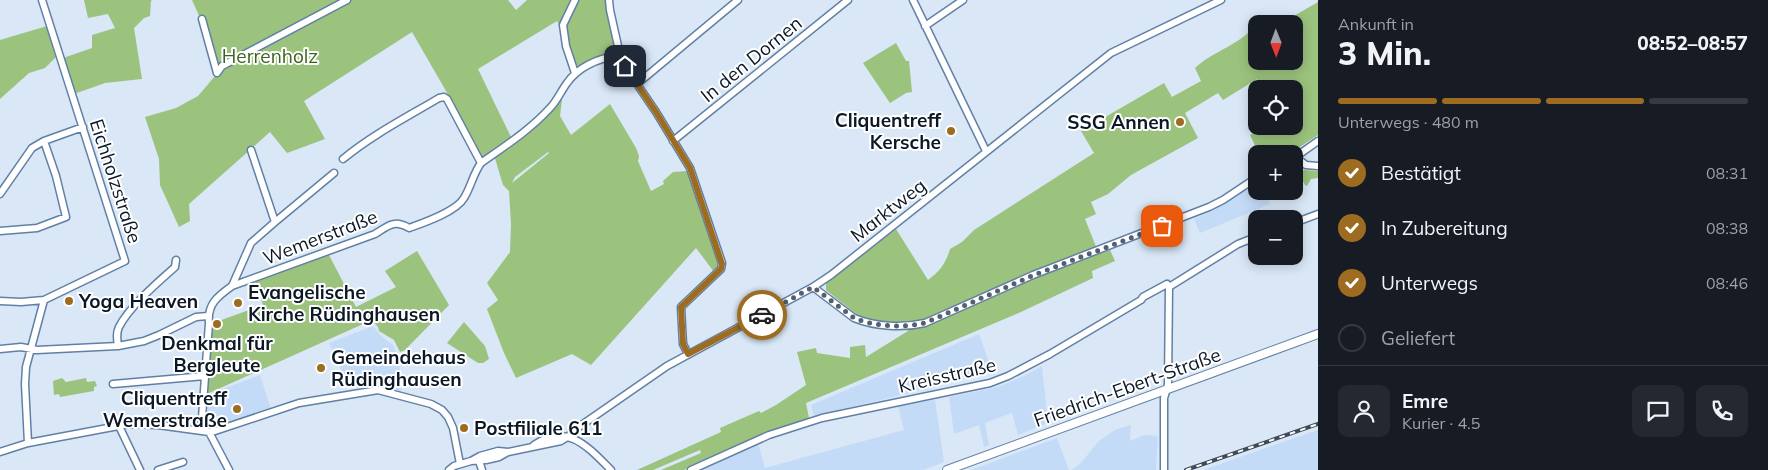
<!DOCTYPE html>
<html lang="de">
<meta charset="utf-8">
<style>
body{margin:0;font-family:Mulish,sans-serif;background:#242831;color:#f1f3f6;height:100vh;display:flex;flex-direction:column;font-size:19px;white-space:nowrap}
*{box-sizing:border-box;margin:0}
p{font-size:16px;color:#9ea1a6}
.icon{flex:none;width:28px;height:28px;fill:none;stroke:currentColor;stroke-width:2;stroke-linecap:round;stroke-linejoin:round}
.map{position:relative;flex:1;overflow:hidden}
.panel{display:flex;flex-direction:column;background:#171b24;width:450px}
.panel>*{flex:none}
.needle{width:32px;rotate:179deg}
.controls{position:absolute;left:1248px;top:15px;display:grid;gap:10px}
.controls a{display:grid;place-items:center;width:55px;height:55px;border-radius:10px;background:#171b24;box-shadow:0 2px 12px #0003;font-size:25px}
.pin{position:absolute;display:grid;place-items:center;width:42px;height:42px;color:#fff;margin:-21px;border-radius:10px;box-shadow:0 2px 8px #0006}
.courier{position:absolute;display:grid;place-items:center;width:50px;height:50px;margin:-25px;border:4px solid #9d6c20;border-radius:50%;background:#fff;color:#222;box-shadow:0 1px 6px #0007}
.headline em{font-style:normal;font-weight:800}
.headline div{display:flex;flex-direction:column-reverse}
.headline{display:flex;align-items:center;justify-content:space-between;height:85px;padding:0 20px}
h1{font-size:32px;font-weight:800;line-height:38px}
.bar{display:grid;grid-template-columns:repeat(4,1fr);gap:8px 5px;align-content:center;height:60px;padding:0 20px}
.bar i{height:6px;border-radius:4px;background:#363941}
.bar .current{background:#9d6c20}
.bar p{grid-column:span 4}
.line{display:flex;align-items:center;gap:12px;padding:0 20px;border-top:1px solid #363941}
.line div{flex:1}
.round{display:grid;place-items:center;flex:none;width:52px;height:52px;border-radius:10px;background:#242831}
ol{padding:0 20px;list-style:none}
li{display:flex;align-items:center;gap:15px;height:55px}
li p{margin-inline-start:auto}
li .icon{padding:5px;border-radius:50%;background:#9d6c20;color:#fff;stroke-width:4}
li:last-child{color:#9ea1a6}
li i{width:28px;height:28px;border:2px solid #363941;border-radius:50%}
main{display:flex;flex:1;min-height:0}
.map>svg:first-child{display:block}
.built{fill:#c4dbf7}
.green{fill:#9bc37d;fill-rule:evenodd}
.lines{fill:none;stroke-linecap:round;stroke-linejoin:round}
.minor-casing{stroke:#6180a5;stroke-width:9}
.tertiary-casing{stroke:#6180a5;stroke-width:10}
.minor{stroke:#fff;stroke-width:6}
.tertiary{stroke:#fff;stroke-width:8}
.rail-casing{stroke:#3e4b59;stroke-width:4}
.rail{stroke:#fff;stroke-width:2;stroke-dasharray:5.5;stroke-linecap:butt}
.done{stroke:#54606f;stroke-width:5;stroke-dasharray:0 9}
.route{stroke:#9d6c20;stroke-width:6}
.poi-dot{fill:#9d6c20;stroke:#fff;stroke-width:2}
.labels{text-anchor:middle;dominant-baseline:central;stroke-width:4;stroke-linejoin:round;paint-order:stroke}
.park-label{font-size:19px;fill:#3e621e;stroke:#fff}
.street-label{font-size:19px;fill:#0c1826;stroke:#fff}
.poi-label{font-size:19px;font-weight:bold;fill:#0c1826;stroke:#fff;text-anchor:start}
</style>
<main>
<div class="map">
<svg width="1318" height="470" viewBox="0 0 1318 470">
<rect width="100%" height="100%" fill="#d9e7f7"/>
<path class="built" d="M1256 182V191H1265L1270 204 1200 233 1194 219 1211 211Z
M373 326 380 335 394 346 396 354H399L401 392 388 387 375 384 349 388 329 343Z
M979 334 990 365 965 377 963 374 924 391 920 389 913 392 814 416 811 405Z
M1042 366 1048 423 1018 435 1012 413H1011L985 423 989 445 984 447 979 425 954 434 949 397 998 387 1026 375Z
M260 375 271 409 228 423 210 427 207 425 206 420 207 395Z
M935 400 944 462 923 470H695L758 443 765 468 904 430 898 406Z
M1131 425 1130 441 1144 435 1158 436 1156 470H1071L1079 465 1099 441 1115 430Z
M1318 430V470H1203L1297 437Z
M1057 438 1069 470H971Z"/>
<path class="green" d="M84 0H152L151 1 150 16 144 18 134 28 142 79 105 83 74 94 63 58 92 48V35L115 28 108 14 88 18Z
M192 0H508L516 10 527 0H607L617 51 594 58 580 66 575 65 569 45 557 21 478 69 512 139 482 160 446 91 412 32 304 101 325 139 287 153 270 132 189 204 190 221 179 227 160 185 159 159 145 117 176 108 198 96 215 76 212 58 205 41 200 18Z
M1318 2V135L1289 154H1259L1250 135 1266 126H1294V89H1258L1256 82 1257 79 1223 100 1218 93 1185 113 1198 138 1131 175 1108 194 1091 202 1096 214 1085 219 1099 254 1110 250 1115 261 1092 271 1093 278 1021 312 806 403 809 418 720 453 684 470H661L701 453 700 450 653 470H637L721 432 720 428 759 411 761 413 776 405 806 385 797 352 816 348 817 353 850 358V347L865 345 866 357 908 331 907 324 872 320 889 308 872 320 856 314 826 290V283L896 229 928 280C940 271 946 263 950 249L962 242 974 230 1094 153 1081 131 1164 83 1172 97 1201 81 1195 68C1213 51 1242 44 1256 24V61H1294V24H1280Z
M47 26 56 57 45 68 29 73 0 99V40Z
M896 43 906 61H909L912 92 906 93 890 103 863 63Z
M563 92 560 116 571 135 610 104 636 148 639 156 638 161 651 191 664 184 663 181 673 172 688 171 719 262V267L714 272 696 248 591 365 572 354 516 378 504 353 487 309 498 300 487 283 510 252 511 224 509 191 503 185 494 155 527 131ZM548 152 549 153 512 183 515 177Z
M1304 170 1318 171V178L1311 179 1307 186 1305 185 1299 174Z
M417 251 449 305 405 350 400 352 394 340 379 331 378 327 372 320 207 394 213 323 263 305 255 281 329 255 356 307 396 287 385 271Z
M464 322 485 346 489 359 483 363H478L447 343Z
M62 378 66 382 86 378 87 382 95 381 97 386 94 387V391L60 397 59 394 54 395 53 381Z"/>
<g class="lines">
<defs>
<path id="minor" d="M575 0 563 25 566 46 575 73
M609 0 610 10 620 55 630 77 637 84 656 112 690 168 722 263 721 269 681 307 683 344 688 354
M913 0 986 151
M202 19 217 73 222 66 347 0
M925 26 963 0
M637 84 738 0
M673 141 848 0
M1295 157 1306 165 1318 166
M1294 158 1318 141
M343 159C372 135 407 117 439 98L444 97 447 99 481 163
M0 194 32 148 44 141 83 127
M275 222 334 173
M1294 223 1318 214
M0 231 37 228 66 217 56 176 44 141
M232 286 251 243 275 222 251 150
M813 287 854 318C876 327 903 328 925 323L1033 275 1209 207 1223 200 1256 178
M0 301 21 302 44 300
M118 346C117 339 116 333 119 327 129 307 158 282 175 267L176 260
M0 349 21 347 37 350 118 346 144 341 159 335 196 317 208 316
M113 384 205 376
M119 426 140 470
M201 431 209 323C207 304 218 296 232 286L375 234C388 226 394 219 409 228 423 223 456 212 464 198 471 187 473 174 481 163 505 146 530 130 550 108 557 101 561 91 567 83 579 66 600 58 620 55
M209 432 229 470
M28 443 25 384 26 367 44 300 125 261 42 0
M534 445C567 422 588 447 611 470
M0 452 28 443 129 424 158 425 209 432 215 431 299 403 378 390 431 404 442 410 448 417 453 428 460 464
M478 458 482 470
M471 461 486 460 499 457 508 452 561 441 569 436 573 431 667 366 813 287 831 275 1111 53 1221 0
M158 470 183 462
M449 470 454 466 471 461 480 456 498 451 508 452
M691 470 769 435 822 418 990 383 1008 376 1050 354 1141 300 1143 297 1167 284 1169 287 1238 244 1256 237
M1164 470V398L1168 385 1169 287"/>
<path id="tertiary" d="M947 470 1318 334"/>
</defs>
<use href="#minor" class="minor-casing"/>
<use href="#tertiary" class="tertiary-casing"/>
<use href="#minor" class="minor"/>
<use href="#tertiary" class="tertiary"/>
<defs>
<path id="rail" d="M1186 470 1318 424"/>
</defs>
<use href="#rail" class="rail-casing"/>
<use href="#rail" class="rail"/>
</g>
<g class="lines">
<path class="done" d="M762 315 813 287 854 318C876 327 903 328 925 323L1034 275 1162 226"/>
<path class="route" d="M625 66 630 77 637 84 656 112 690 168 722 264 721 269 681 307 683 344 688 354 762 315"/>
</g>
<g class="poi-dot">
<circle cx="1180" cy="122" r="5"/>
<circle cx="951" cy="131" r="5"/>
<circle cx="69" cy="301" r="5"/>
<circle cx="238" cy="303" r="5"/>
<circle cx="217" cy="324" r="5"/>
<circle cx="321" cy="368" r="5"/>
<circle cx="237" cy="409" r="5"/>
<circle cx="464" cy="428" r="5"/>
</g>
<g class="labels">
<g class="park-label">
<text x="270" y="56">Herrenholz</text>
</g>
<g class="street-label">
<text transform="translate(751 59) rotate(-39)">In den Dornen</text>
<text transform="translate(116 181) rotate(72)">Eichholzstraße</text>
<text transform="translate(888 210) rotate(-38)">Marktweg</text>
<text transform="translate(320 237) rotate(-21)">Wemerstraße</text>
<text transform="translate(947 375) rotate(-13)">Kreisstraße</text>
<text transform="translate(1127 387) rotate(-20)">Friedrich-Ebert-Straße</text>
</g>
<g class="poi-label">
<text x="941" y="120" text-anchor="end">Cliquentreff<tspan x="941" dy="22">Kersche</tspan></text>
<text x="1170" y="122" text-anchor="end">SSG Annen</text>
<text x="248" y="292">Evangelische<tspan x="248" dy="22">Kirche Rüdinghausen</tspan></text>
<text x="79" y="301">Yoga Heaven</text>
<text x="217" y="343" text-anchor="middle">Denkmal für<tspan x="217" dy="22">Bergleute</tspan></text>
<text x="331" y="357">Gemeindehaus<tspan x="331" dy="22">Rüdinghausen</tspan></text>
<text x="227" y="398" text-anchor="end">Cliquentreff<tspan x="227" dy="22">Wemerstraße</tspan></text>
<text x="474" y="428">Postfiliale 611</text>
</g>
</g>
</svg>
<div class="controls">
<a><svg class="needle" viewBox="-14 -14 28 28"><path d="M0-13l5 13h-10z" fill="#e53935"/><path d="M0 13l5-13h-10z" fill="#9ea1a6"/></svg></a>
<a><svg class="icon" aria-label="locate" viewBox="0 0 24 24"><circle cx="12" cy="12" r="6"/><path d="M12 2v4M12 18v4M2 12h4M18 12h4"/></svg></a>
<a>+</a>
<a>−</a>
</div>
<div class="pin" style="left:1162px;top:226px;background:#ea580c"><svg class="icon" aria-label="bag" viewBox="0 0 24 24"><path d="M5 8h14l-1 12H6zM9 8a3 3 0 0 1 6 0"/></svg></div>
<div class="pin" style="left:625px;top:66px;background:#1f2937"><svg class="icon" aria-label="home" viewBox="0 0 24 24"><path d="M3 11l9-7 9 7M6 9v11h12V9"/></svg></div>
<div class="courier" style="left:762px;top:315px"><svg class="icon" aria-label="car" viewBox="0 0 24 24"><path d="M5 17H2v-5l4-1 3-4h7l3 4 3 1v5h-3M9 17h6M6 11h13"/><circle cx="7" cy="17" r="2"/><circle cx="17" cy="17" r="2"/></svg></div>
</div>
<section class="panel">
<div class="headline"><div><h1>3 Min.</h1><p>Ankunft in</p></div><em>08:52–08:57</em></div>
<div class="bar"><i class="current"></i><i class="current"></i><i class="current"></i><i></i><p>Unterwegs · 480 m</p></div>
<ol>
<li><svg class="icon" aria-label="check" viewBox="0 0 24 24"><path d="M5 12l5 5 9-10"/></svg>Bestätigt<p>08:31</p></li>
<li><svg class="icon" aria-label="check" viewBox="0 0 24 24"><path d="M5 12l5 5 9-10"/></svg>In Zubereitung<p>08:38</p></li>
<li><svg class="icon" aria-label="check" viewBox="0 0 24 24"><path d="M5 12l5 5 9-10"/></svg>Unterwegs<p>08:46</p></li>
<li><i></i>Geliefert</li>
</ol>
<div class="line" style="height:90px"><a class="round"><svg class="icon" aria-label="person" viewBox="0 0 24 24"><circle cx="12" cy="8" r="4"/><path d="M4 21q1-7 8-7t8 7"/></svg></a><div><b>Emre</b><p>Kurier · 4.5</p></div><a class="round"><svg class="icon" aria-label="chat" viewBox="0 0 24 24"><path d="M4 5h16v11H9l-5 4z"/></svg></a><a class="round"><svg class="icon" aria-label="phone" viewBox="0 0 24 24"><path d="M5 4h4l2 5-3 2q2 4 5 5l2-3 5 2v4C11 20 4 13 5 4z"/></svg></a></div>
</section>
</main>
